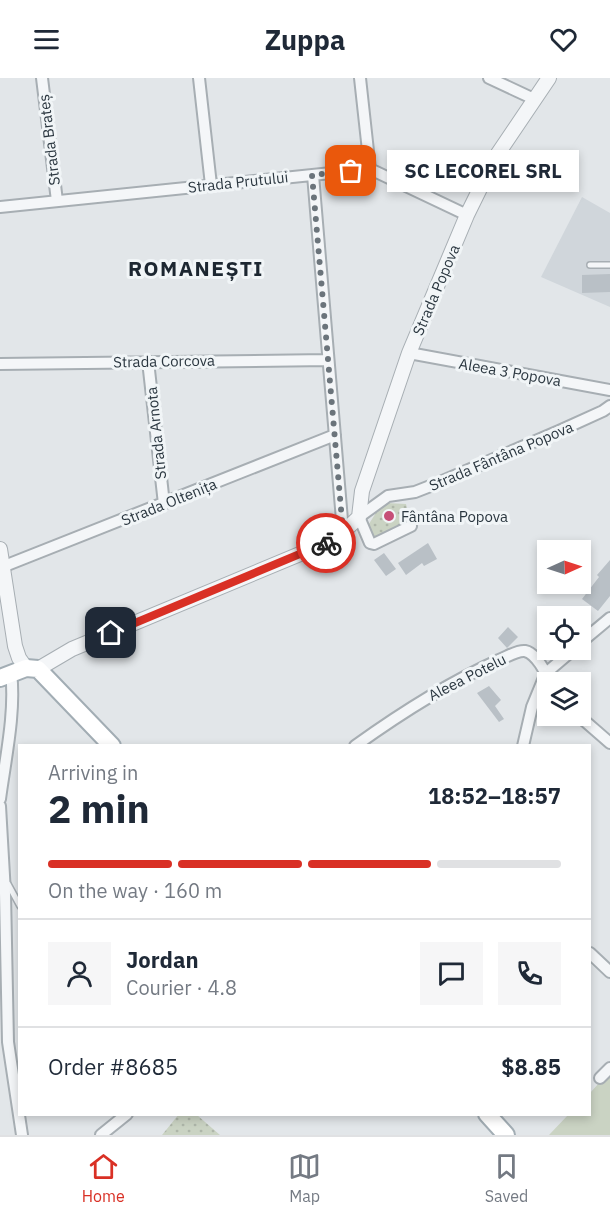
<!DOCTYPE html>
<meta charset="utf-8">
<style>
body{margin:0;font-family:"IBM Plex Sans",sans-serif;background:#f6f6f7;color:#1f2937;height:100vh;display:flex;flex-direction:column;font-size:22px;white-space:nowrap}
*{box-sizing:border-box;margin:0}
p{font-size:20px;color:#747a83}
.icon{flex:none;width:33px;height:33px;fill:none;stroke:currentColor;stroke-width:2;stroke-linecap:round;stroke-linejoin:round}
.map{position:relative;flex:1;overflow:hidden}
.drawer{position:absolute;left:18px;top:666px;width:573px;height:372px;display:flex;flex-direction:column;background:#fff;border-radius:0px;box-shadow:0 3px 9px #0003}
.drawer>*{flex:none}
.needle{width:39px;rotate:87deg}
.tools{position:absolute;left:537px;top:462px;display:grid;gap:12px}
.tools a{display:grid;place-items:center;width:54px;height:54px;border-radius:0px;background:#fff;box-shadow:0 3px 9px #0003;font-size:30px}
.pin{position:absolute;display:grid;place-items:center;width:51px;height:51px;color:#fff;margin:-26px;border-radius:12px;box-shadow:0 3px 9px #0006}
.courier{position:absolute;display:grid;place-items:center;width:60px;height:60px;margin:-30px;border:4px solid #d93025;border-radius:50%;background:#fff;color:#222;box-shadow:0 2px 8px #0007}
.bubble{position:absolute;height:42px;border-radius:0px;background:#fff;box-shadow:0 3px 9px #0003;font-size:20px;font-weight:700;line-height:42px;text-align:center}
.overview em{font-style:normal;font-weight:700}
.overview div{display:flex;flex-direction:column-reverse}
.overview{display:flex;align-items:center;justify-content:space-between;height:102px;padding:0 30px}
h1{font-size:39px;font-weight:700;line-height:45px}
.bar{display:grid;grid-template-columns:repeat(4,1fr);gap:9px 6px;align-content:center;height:72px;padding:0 30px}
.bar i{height:8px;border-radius:4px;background:#e0e1e3}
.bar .on{background:#d93025}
.bar p{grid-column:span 4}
.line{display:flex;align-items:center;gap:15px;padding:0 30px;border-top:2px solid #e0e1e3}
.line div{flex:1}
.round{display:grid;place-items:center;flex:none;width:63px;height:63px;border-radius:0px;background:#f6f6f7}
header{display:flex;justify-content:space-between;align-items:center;height:78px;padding:0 30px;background:#fff;font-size:27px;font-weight:700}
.tabs{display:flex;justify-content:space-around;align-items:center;height:84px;border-top:2px solid #e0e1e3;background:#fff;font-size:16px;color:#747a83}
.tabs a{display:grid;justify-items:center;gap:3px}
.tabs .on{color:#d93025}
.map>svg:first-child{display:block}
.built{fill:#d0d6db}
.grass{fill:url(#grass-dots)}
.green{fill:#cad3c3}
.building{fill:#b9c0c6}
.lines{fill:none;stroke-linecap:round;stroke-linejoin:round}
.service-casing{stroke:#a7aeb3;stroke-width:8}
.minor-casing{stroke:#a7aeb3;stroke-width:14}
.tertiary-casing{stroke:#a7aeb3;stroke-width:16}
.primary-casing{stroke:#a2adb4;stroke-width:20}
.service{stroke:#f4f6f8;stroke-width:5}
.minor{stroke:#f4f6f8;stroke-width:10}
.tertiary{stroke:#f4f6f8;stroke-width:14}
.primary{stroke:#fff;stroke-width:16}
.done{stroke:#6b747b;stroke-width:6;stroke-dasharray:0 10.8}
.route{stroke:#d93025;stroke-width:8}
.poi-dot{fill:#c64f77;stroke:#f1f5f7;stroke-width:2}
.labels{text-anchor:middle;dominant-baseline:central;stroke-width:6;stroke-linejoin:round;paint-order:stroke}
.street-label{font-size:15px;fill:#2b3740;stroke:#f1f5f7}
.poi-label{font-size:15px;fill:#2b3740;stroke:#f1f5f7;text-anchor:start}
.district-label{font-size:21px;font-weight:bold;letter-spacing:1.5px;fill:#1d2731;stroke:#f1f5f7}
</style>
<header><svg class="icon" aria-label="menu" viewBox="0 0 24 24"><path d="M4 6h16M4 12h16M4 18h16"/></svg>Zuppa<svg class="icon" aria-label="heart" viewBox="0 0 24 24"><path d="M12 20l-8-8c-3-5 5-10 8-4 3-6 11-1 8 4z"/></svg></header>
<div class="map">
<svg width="610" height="1057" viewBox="0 0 610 1057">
<defs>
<pattern id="grass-dots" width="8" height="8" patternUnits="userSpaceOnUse" patternTransform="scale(1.5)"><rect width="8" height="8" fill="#cad3c3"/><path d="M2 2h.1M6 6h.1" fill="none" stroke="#aeb6a9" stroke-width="1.8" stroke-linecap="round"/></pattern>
</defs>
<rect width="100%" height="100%" fill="#e2e6e9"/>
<path class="built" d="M582 119 610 135V229L541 199Z"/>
<path class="grass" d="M387 425 406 426 408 435 402 450 373 461 367 449 379 430Z
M179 1036 197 1037 220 1057H162Z"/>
<path class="green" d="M610 993V1057H549L568 1037 590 1036V1015Z"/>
<path class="building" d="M610 196V214L582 215V197Z
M428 465 437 481 424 488 422 485 406 497 398 485Z
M384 475 396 491 386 498 374 482Z
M610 482V518L598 533 582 521 599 499 597 497Z
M508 549 518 559 507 570 498 560Z
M489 608 501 622 495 628 504 641 499 644 477 615Z"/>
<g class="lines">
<defs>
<path id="service" d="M590 187H610
M8 806 20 828"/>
<path id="minor" d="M42 0 57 123
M199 0 211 107
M360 0 370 91
M489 0 534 21
M313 97 343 454
M0 129 370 91 467 137
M409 275 610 312
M148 283 164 426
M0 286 328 282
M411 448 374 466 370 465 359 439 388 418 415 414 438 405 559 353 603 333 610 328
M2 489 335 357
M580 565 610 540
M579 638 610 665
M355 668C401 635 448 605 499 582 507 579 517 572 525 573 536 575 546 595 550 604
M523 668 532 629 546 595 573 572
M0 721C5 683 16 633 11 595
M0 728 5 815 8 964 22 1057
M590 875 610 894
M600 1000 610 990
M101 1057 127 1036"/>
<path id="tertiary" d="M0 471 15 568 19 580 26 590
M38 591 72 571 336 461 359 439 362 413 409 275 467 137 495 80 549 0"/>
<path id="primary" d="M0 600 26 590 38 591 112 668
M487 1036 506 1057"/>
</defs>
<use href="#service" class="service-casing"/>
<use href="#minor" class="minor-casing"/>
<use href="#tertiary" class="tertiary-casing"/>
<use href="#primary" class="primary-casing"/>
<use href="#service" class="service"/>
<use href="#minor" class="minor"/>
<use href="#tertiary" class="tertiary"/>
<use href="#primary" class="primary"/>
</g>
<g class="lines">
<path class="done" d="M326 465 336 461 343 454 312 97 351 93"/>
<path class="route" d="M111 555 326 465"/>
</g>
<circle class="poi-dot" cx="389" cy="438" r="6"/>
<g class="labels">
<g class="street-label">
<text transform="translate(49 62) rotate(-97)">Strada Brateș</text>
<text transform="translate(238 104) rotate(-6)">Strada Prutului</text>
<text transform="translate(436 212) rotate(-67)">Strada Popova</text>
<text transform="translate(164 283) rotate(-1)">Strada Corcova</text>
<text transform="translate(510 294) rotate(10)">Aleea 3 Popova</text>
<text transform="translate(156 355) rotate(-96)">Strada Arnota</text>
<text transform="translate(501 378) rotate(-23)">Strada Fântâna Popova</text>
<text transform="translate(169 424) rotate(-22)">Strada Oltenița</text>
<text transform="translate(467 599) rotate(-27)">Aleea Potelu</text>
</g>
<g class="poi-label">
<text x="401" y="438">Fântâna Popova</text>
</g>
<g class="district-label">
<text x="196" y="190">ROMANEȘTI</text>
</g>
</g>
</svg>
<div class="tools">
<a><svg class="needle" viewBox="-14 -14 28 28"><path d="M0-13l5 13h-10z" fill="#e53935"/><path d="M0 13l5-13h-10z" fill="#747a83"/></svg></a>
<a><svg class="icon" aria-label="locate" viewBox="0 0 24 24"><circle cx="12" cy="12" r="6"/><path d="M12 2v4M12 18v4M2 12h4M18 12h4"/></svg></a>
<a><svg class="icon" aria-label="layers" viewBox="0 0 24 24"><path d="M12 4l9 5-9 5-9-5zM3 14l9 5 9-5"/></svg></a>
</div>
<div class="pin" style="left:351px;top:93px;background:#ea580c"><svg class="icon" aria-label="bag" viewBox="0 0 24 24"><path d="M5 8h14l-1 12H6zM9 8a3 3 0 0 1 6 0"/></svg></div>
<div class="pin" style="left:111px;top:555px;background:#1f2937"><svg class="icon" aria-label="home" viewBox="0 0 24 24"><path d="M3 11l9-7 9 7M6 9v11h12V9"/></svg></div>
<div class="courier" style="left:326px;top:465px"><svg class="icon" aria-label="bike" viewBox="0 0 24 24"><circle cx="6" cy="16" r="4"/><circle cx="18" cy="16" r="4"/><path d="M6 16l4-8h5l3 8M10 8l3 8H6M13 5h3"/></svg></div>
<div class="bubble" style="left:387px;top:72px;width:192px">SC LECOREL SRL</div>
<section class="drawer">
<div class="overview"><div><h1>2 min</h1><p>Arriving in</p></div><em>18:52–18:57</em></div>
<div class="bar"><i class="on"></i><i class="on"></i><i class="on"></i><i></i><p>On the way · 160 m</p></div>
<div class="line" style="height:108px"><a class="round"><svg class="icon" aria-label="person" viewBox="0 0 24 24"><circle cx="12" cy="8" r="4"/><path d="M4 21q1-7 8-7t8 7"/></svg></a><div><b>Jordan</b><p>Courier · 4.8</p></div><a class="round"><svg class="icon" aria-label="chat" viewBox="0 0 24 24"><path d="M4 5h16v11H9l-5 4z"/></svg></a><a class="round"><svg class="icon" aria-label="phone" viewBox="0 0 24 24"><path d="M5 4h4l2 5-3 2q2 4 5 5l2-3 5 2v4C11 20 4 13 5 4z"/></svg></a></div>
<div class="line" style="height:78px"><div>Order #8685</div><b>$8.85</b></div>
</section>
</div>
<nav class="tabs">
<a class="on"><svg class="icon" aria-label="home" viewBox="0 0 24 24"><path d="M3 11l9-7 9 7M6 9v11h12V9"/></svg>Home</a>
<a><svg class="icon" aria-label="map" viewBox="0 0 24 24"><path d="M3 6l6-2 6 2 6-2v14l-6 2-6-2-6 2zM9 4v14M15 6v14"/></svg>Map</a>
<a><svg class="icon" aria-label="saved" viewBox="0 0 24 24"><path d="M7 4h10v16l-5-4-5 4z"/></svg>Saved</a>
</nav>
